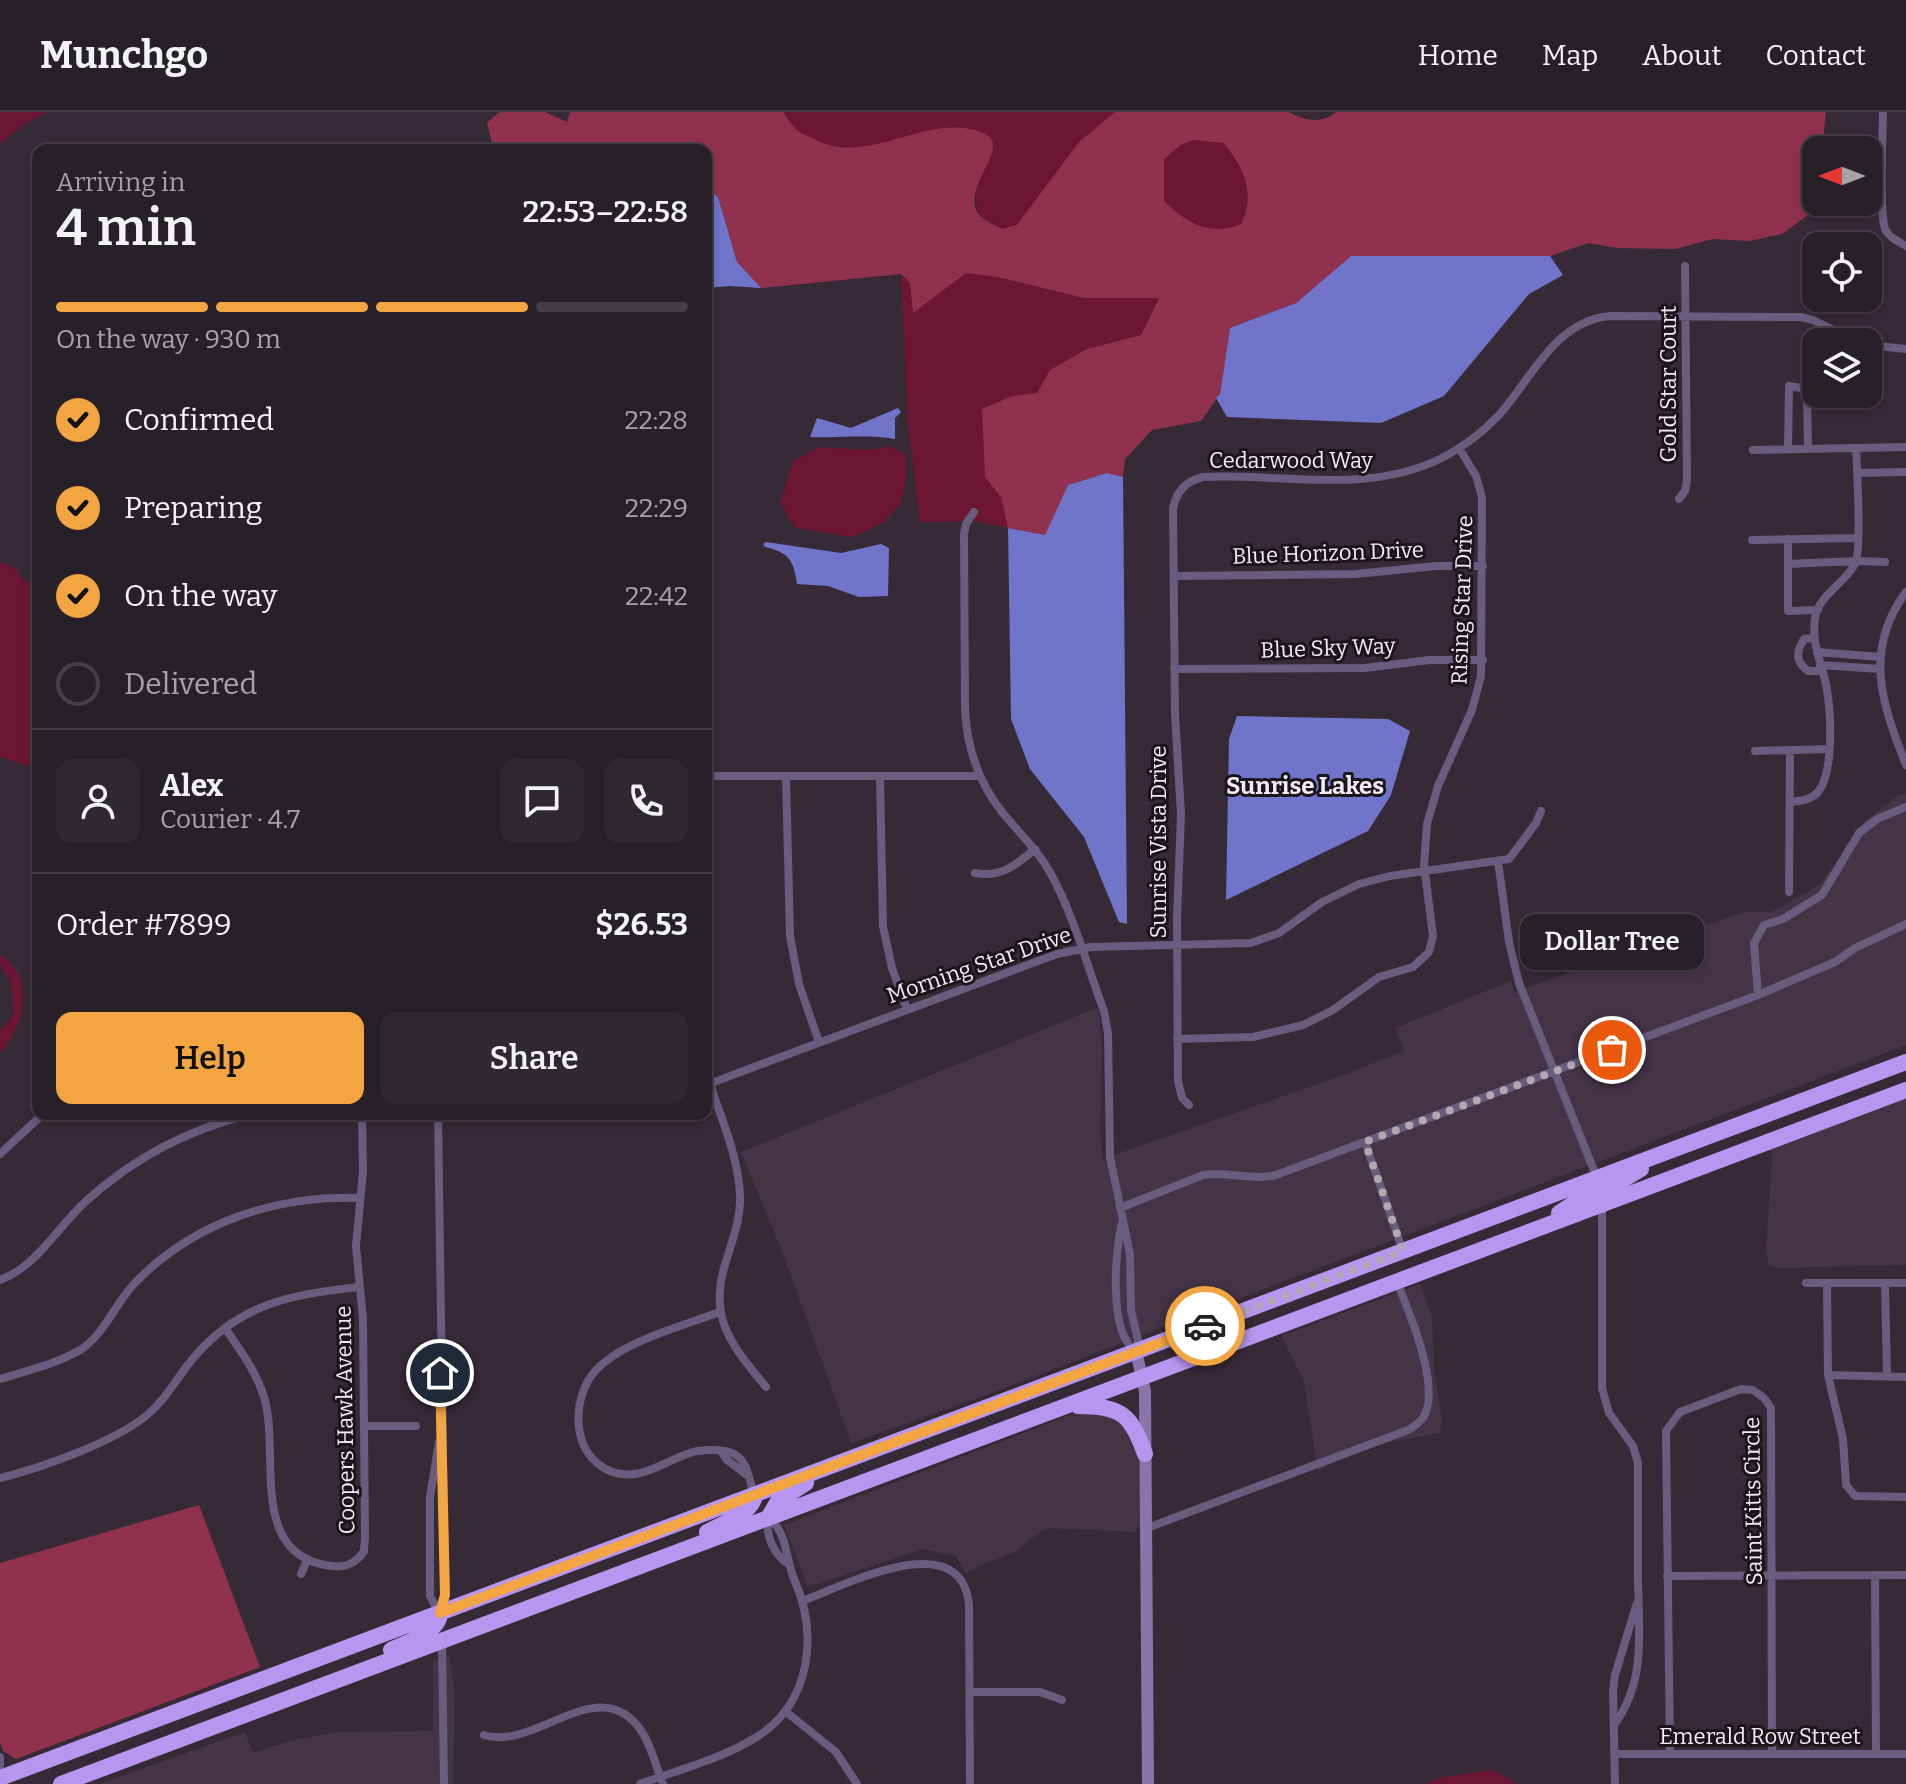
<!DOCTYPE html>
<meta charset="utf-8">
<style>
body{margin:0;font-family:Bitter,serif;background:#302831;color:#f1f3f6;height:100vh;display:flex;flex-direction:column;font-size:30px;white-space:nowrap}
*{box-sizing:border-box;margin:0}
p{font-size:26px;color:#a5a3a8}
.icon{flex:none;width:44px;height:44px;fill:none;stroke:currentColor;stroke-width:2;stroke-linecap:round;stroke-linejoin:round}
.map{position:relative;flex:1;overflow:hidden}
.side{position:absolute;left:32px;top:32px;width:680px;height:976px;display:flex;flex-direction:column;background:#282029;border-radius:16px;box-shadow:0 4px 12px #0003,0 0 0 2px #443e46}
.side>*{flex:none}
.needle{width:52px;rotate:270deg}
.buttons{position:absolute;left:1802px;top:24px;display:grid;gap:16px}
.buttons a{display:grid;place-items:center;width:80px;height:80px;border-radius:16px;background:#282029;box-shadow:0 4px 12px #0003,0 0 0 2px #443e46;font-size:40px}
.pin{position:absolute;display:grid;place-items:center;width:68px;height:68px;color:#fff;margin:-34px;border:4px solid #fff;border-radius:50%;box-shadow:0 2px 8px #0007}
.courier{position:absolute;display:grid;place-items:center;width:80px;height:80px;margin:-40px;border:6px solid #f2a541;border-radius:50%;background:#fff;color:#222;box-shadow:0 2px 10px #0007}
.bubble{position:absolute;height:56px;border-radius:16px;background:#282029;box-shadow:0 4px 12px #0003,0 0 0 2px #443e46;font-size:26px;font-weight:600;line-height:56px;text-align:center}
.overview em{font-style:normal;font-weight:600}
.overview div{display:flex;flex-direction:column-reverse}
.overview{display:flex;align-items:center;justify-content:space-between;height:136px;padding:0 24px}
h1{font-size:52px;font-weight:600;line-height:60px}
.bar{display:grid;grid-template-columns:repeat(4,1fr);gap:12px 8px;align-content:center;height:96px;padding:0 24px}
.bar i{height:10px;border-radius:6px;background:#443e46}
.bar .on{background:#f2a541}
.bar p{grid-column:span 4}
.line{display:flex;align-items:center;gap:20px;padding:0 24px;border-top:2px solid #443e46}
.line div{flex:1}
.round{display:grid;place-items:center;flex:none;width:84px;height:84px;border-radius:16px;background:#302831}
ol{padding:0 24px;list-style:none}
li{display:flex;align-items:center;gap:24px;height:88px}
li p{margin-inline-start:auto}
li .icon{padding:8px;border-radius:50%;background:#f2a541;color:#111;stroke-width:4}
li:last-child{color:#a5a3a8}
li i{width:44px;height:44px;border:4px solid #443e46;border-radius:50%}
.primary-button{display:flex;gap:16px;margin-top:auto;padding:16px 24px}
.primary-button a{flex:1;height:92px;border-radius:16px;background:#f2a541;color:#111;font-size:32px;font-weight:600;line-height:92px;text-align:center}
.primary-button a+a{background:#302831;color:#f1f3f6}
header{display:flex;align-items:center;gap:48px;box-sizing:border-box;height:112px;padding:0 40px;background:#282029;border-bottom:2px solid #443e46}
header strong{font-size:38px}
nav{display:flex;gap:44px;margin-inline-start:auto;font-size:28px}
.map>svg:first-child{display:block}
.built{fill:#443446}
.green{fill:#6d1634}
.forest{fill:#90324e;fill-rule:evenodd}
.water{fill:#7075ca}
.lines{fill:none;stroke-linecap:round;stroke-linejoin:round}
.street{stroke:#685c7f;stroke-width:8}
.secondary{stroke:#8974ac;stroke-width:12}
.highway{stroke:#b896ef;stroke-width:16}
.done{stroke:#b2a8b2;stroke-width:8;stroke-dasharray:0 14.4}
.route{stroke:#f2a541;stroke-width:10}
.labels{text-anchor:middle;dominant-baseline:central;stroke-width:6;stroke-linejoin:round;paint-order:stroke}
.street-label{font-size:22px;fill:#f4ecf5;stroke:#1a151b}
.neighbourhood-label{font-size:24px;font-weight:bold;fill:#f4ecf5;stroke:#1a151b}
</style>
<header>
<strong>Munchgo</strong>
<nav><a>Home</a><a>Map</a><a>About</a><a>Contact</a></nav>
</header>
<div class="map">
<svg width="1906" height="1672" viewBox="0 0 1906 1672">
<rect width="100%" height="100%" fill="#362a37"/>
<path class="built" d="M1900 682H1906V933L978 1286 851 1331 784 1144 741 1040 1099 895 1102 940 1100 1020 1103 1047 1344 963 1404 939 1395 916 1511 869 1515 880 1745 800H1772L1820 772 1865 709Z
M1906 983V1153L1777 1156 1769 1153 1766 1137 1773 1032Z
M1420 1172 1432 1204 1434 1258 1442 1308 1440 1321 1385 1331 1342 1346 1318 1359 1304 1270 1281 1224Z
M1083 1298 1120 1305 1141 1342 1142 1414 1136 1416V1420L1046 1416 1014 1440 983 1452 966 1461 956 1444 922 1437 808 1475 784 1413Z
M449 1543 455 1580 453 1672H99L245 1620 253 1641 286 1630 335 1620 433 1619V1549Z"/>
<path class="green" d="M0 0H48L23 13 0 31Z
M783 0H1115L1079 30 1017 114 1002 117 985 107 977 99 975 80 994 33C973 0 908 29 878 34 853 38 812 34 794 16 790 11 787 5 783 0Z
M1193 28 1223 31C1244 54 1256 83 1241 112 1208 126 1188 112 1164 89V47L1182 32Z
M966 161 998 165 1084 186 1159 185 1141 223 1087 237 1050 258 1037 281 1012 284 982 297 985 364 1001 385 1008 416 975 409 920 410 908 314 901 162 910 171 913 200Z
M888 334 906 342V367L901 391 884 410 853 425 796 416 780 391 793 349 818 335 871 338Z
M0 450 14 456 25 469 38 471C38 489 35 506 35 525L38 528V657L0 645Z
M0 843C36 865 25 914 0 941V919L14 902 11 869 0 853Z
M1493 1658 1517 1672H1424L1443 1665Z"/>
<path class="forest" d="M499 0H545L567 10 570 0H783C787 5 790 11 794 15 798 21 808 24 814 27 870 56 925 0 981 20 1016 32 962 72 977 100 982 108 995 113 1002 117L1017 113 1079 30 1115 0H1289C1304 9 1322 12 1336 0H1826L1822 38H1816V91L1808 103 1782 122 1749 129 1713 127 1675 137 1617 136 1588 131 1550 144H1351L1296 191 1230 216 1220 282 1201 309 1152 318 1125 347 1123 365 1107 361 1068 373 1045 424 1008 416 1001 385 985 365 982 297 1012 284 1037 281 1050 258 1087 237 1141 223 1159 186H1084L998 165 966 161 913 201 910 171 901 162 761 176 737 150 718 85 706 75V38H494L487 11ZM1193 28 1223 31C1244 54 1256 83 1241 112 1210 125 1187 111 1164 89V47L1182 32Z
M199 1393 260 1555 16 1647 3 1639 0 1630V1451Z"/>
<path class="water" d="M706 75 718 85 737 150 761 176 730 174 706 176Z
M1351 144H1550L1563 163 1529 182 1444 284 1381 311 1227 305 1216 286 1220 282 1230 216 1296 191Z
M898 296 901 300 895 306V327C868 322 839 326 810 325L817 306 851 316Z
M1107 361 1123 365 1127 812 1119 810 1084 725 1030 657 1011 607 1008 416 1045 423 1068 373Z
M766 430 841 441 881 432 889 436 888 484 859 485 828 474 797 472C794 448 788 440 765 435L763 432Z
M1237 604 1388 607 1410 619 1391 683 1368 719 1226 788 1229 627Z"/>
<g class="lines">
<path class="street" d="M1883 0C1883 22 1878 104 1886 119 1890 126 1899 130 1906 134
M1868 233 1906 237
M1788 337 1789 274 1807 277 1808 337
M1753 338 1906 335
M1857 361 1906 360
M1679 387 1685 379 1687 368 1685 154
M974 400 966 412 964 422 965 598C967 635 979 671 1002 700 1019 721 1038 738 1051 762 1074 804 1087 854 1104 899L1108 921 1110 1045 1130 1142 1131 1198 1138 1228 1136 1239C1108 1222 1115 1139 1122 1111
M1788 427V499L1818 498
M1752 428 1857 426
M1788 452 1856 449 1885 450
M1174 464 1356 462 1436 454H1483
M1906 480C1863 538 1882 592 1906 653
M1813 526 1804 527C1796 540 1795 549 1808 559H1822
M1817 540 1880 545
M1820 553 1880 557
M1174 557 1365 556 1430 548H1483
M1755 639 1829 637
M706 664H980
M880 664 883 814 892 856 907 897
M786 665 790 824 799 872 819 930
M1790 690C1800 689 1811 688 1818 680 1834 661 1831 602 1827 578 1823 551 1811 535 1815 506 1818 484 1845 471 1855 452 1862 439 1857 356 1856 336
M1498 749 1509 830 1519 871 1597 1066
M975 761C1001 766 1016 753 1035 737
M1789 780 1790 638
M1758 883 1754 831 1764 813 1783 807 1822 783 1859 721 1877 707 1906 695
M1177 927 1253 925 1303 913 1333 898 1379 865 1413 855 1429 840 1433 824 1424 753 1427 712 1438 674 1472 598 1481 564 1482 385 1476 364 1459 336
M706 959C718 1000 738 1040 740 1083 741 1105 734 1123 728 1143 707 1204 728 1229 766 1275
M706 973 1057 842 1091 835 1251 831 1279 821 1322 790 1359 772 1390 764 1509 747 1536 711 1541 699
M1189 993 1182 986 1178 969 1177 807 1181 702 1175 602 1173 397C1176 379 1186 369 1203 365 1283 361 1365 383 1440 347 1462 336 1482 321 1499 303 1532 266 1555 209 1610 204L1801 205 1813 208 1859 230
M438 1002 445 1481 440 1500
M1365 1030 1403 1139
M0 1042 43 1002
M1602 1093V1276L1609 1301 1633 1334 1638 1351C1638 1391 1638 1430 1638 1470 1639 1521 1646 1570 1614 1613
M1120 1096 1203 1063C1227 1059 1252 1069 1276 1063L1758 883 1835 850 1855 836 1906 812
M0 1168C37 1154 57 1116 85 1090 132 1047 189 1017 251 1002
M1806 1171H1906
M1827 1171 1828 1263 1843 1327 1846 1373 1855 1384 1906 1385
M1885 1172 1887 1264
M719 1200C680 1216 602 1233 585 1275 577 1293 576 1316 584 1334 588 1343 596 1351 604 1356 636 1374 661 1350 690 1341 701 1337 721 1337 732 1341 748 1347 749 1368 754 1382
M225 1216C240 1238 256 1259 264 1285 281 1340 246 1446 333 1454 346 1456 357 1450 364 1439L365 1425 363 1207 356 1134 363 1059 362 1002
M1828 1263 1906 1265
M0 1267C26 1259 56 1252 80 1238 104 1223 115 1192 134 1172 193 1110 276 1083 360 1086
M364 1314H416
M439 1330 430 1385V1484L439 1501
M722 1341 727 1348 747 1363
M0 1366C41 1356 114 1330 146 1304 167 1287 178 1263 196 1243 242 1190 295 1182 360 1175
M768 1407C766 1424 773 1441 787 1451
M1147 1416 1408 1318C1413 1315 1419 1311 1423 1306 1442 1276 1409 1200 1397 1170
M301 1462 308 1447
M1875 1463 1876 1642
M1667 1464 1906 1463
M802 1489C844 1474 960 1412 969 1492L970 1672
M442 1529 444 1672
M970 1580H1040L1062 1588
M785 1599 836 1640 857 1672
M484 1623C535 1640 600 1556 642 1620 652 1635 656 1655 663 1672
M1614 1642H1906
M1670 1642 1666 1319 1680 1300 1741 1277 1753 1278 1764 1286 1771 1296 1772 1642
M0 1645V1655
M640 1672C678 1658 721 1647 755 1626 811 1592 819 1523 794 1467 786 1448 787 1420 769 1406
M1615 1672 1613 1579 1615 1563 1637 1491"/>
<path class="secondary" d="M1136 1239 1145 1279 1148 1672"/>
<path class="highway" d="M1602 1093 1610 1076 1641 1057
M1559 1101 1590 1081 1597 1066
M1078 1294C1121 1294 1131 1302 1145 1342
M768 1406 778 1389 806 1371
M707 1420C723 1411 753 1402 755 1383
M391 1538C407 1530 439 1521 440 1501
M0 1666 1906 950
M61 1672 1906 978"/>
</g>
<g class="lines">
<path class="done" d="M1205 1214 1403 1139 1365 1030 1612 938"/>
<path class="route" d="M440 1261 445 1483 440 1501 1205 1214"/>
</g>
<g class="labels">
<g class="street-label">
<text transform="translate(1668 272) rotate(-90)">Gold Star Court</text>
<text x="1291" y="348">Cedarwood Way</text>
<text transform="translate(1328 441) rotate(-2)">Blue Horizon Drive</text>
<text transform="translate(1462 488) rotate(-88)">Rising Star Drive</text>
<text transform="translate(1328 536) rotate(-2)">Blue Sky Way</text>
<text transform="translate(1158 730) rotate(-90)">Sunrise Vista Drive</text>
<text transform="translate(979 853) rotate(-19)">Morning Star Drive</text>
<text transform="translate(345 1308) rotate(-91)">Coopers Hawk Avenue</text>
<text transform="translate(1753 1389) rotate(-91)">Saint Kitts Circle</text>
<text x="1760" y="1624">Emerald Row Street</text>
</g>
<g class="neighbourhood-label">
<text x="1305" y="674">Sunrise Lakes</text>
</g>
</g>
</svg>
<div class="buttons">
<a><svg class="needle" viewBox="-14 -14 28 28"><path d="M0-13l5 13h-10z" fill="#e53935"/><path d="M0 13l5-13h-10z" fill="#a5a3a8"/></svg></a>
<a><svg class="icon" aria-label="locate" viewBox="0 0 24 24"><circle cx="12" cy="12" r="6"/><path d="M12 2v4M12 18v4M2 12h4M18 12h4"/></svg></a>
<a><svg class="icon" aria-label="layers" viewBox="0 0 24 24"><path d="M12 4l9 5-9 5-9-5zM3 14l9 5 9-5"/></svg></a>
</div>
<div class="pin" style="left:1612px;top:938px;background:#ea580c"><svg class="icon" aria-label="bag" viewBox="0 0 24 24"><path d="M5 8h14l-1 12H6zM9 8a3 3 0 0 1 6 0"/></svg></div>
<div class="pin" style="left:440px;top:1261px;background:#1f2937"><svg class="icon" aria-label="home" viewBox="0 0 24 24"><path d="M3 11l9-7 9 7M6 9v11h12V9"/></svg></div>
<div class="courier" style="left:1205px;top:1214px"><svg class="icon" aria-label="car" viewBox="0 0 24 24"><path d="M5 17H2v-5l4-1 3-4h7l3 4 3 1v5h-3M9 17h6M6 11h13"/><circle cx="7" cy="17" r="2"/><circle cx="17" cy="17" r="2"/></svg></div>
<div class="bubble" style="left:1520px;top:802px;width:184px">Dollar Tree</div>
<section class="side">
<div class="overview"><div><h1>4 min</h1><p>Arriving in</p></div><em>22:53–22:58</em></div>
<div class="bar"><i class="on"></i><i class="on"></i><i class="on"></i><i></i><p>On the way · 930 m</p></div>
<ol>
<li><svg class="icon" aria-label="check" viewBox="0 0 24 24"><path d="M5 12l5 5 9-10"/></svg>Confirmed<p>22:28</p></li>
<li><svg class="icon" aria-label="check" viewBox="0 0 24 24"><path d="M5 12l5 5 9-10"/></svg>Preparing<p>22:29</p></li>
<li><svg class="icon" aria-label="check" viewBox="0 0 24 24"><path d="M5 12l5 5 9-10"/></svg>On the way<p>22:42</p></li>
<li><i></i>Delivered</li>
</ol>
<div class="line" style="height:144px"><a class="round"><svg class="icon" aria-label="person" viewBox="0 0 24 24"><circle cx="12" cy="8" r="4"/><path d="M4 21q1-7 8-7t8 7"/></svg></a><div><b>Alex</b><p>Courier · 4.7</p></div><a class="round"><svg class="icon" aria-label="chat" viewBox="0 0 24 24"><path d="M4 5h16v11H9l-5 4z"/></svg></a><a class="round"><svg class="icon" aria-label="phone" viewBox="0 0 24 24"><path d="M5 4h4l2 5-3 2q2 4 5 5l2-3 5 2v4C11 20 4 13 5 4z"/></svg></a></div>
<div class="line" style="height:104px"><div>Order #7899</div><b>$26.53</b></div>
<div class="primary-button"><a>Help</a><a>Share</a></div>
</section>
</div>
